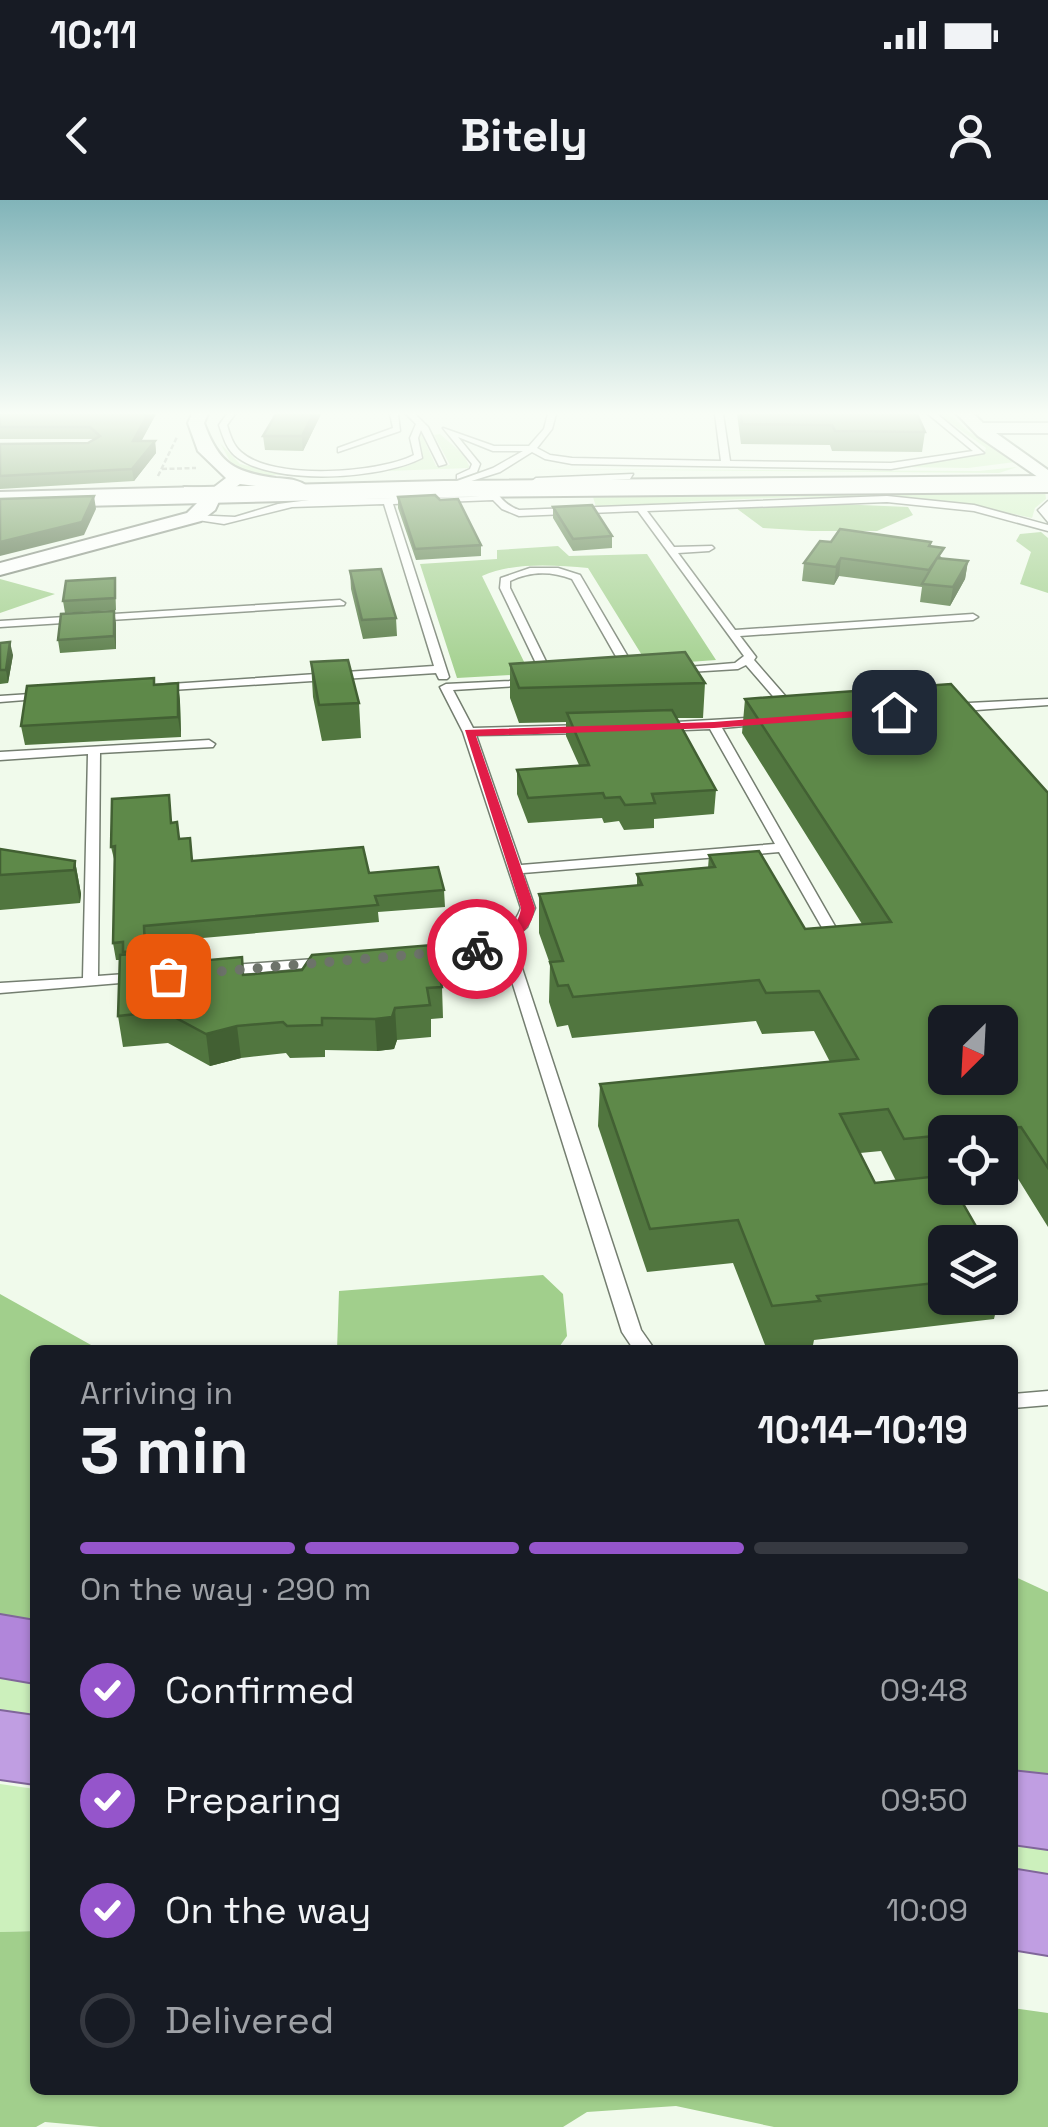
<!DOCTYPE html>
<meta charset="utf-8">
<style>
body{margin:0;font-family:"Space Grotesk",sans-serif;background:#20242c;color:#f1f3f6;height:100vh;display:flex;flex-direction:column;font-size:38px;white-space:nowrap}
*{box-sizing:border-box;margin:0}
p{font-size:32px;color:#9ea1a6}
.icon{flex:none;width:55px;height:55px;fill:none;stroke:currentColor;stroke-width:2;stroke-linecap:round;stroke-linejoin:round}
.map{position:relative;flex:1;overflow:hidden}
.details{position:absolute;left:30px;top:1145px;width:988px;height:750px;display:flex;flex-direction:column;background:#171b24;border-radius:15px;box-shadow:0 2px 8px #0004}
.details>*{flex:none}
.needle{width:65px;rotate:204deg}
.tools{position:absolute;left:928px;top:805px;display:grid;gap:20px}
.tools a{display:grid;place-items:center;width:90px;height:90px;border-radius:15px;background:#171b24;box-shadow:0 2px 8px #0004;font-size:50px}
.pin{position:absolute;display:grid;place-items:center;width:85px;height:85px;color:#fff;margin:-42px;border-radius:20px;box-shadow:0 5px 15px #0006}
.courier{position:absolute;display:grid;place-items:center;width:100px;height:100px;margin:-50px;border:8px solid #e11d48;border-radius:50%;background:#fff;color:#222;box-shadow:0 2px 12px #0007}
.head em{font-style:normal;font-weight:700}
.head div{display:flex;flex-direction:column-reverse}
.head{display:flex;align-items:center;justify-content:space-between;height:170px;padding:0 50px}
h1{font-size:65px;font-weight:700;line-height:75px}
.bar{display:grid;grid-template-columns:repeat(4,1fr);gap:15px 10px;align-content:center;height:120px;padding:0 50px}
.bar i{height:12px;border-radius:8px;background:#363941}
.bar .selected{background:#9555cb}
.bar p{grid-column:span 4}
ol{padding:0 50px;list-style:none}
li{display:flex;align-items:center;gap:30px;height:110px}
li p{margin-inline-start:auto}
li .icon{padding:10px;border-radius:50%;background:#9555cb;color:#fff;stroke-width:4}
li:last-child{color:#9ea1a6}
li i{width:55px;height:55px;border:5px solid #363941;border-radius:50%}
.status{display:flex;justify-content:space-between;align-items:center;height:70px;padding:0 50px;background:#171b24;direction:ltr}
.status svg{height:28px;fill:currentColor}
header{display:flex;justify-content:space-between;align-items:center;height:130px;padding:0 50px;background:#171b24;font-size:45px;font-weight:700}
.map>svg:first-child{display:block}
.green{fill:#ccf0bc}
.forest{fill:#a1cf8c}
.lines{fill:none;stroke-linecap:round;stroke-linejoin:round}
.service-casing{stroke:#747e70;stroke-width:3}
.minor-casing{stroke:#747e70;stroke-width:4}
.secondary-casing{stroke:#747e70;stroke-width:4}
.trunk-casing{stroke:#80669a;stroke-width:4}
.motorway-casing{stroke:#80669a;stroke-width:4}
.path{stroke:#a6ada2;stroke-width:2.5;stroke-dasharray:5 2.5;stroke-linecap:butt}
.service{fill:#fff;fill-rule:evenodd}
.minor{fill:#fff;fill-rule:evenodd}
.secondary{fill:#fff;fill-rule:evenodd}
.trunk{fill:#c09ee2;fill-rule:evenodd}
.motorway{fill:#b186da;fill-rule:evenodd}
.wall{fill:#51763f;fill-rule:evenodd}
.shaded-wall{fill:#426033}
.building{fill:#5e8949;stroke:#426033;stroke-width:2.5;fill-rule:evenodd}
.route{fill:#e11d48}
.done{stroke:#6d736a;stroke-width:10;stroke-dasharray:0 18}
</style>
<div class="status"><b>10:11</b><svg viewBox="0 0 49 12"><path d="M0 12V9h3v3zM5 12V6h3v6zM10 12V3h3v9zM15 12V0h3v12zM26 1h20v11H26zM47 4h2v5h-2z"/></svg></div>
<header><svg class="icon" aria-label="back" viewBox="0 0 24 24"><path d="M15 5l-7 7 7 7"/></svg>Bitely<svg class="icon" aria-label="person" viewBox="0 0 24 24"><circle cx="12" cy="8" r="4"/><path d="M4 21q1-7 8-7t8 7"/></svg></header>
<div class="map">
<svg width="1048" height="1927" viewBox="0 0 1048 1927">
<rect width="100%" height="100%" fill="#f0faeb"/>
<path class="green" d="M938 214H949L969 232 1013 255 1015 262 968 268 898 267 984 254 986 248Z
M420 231 436 266 450 265 434 235 440 234 464 255 470 268 250 276 234 268 220 243 240 264 279 273 390 269 407 266 423 257 414 238Z
M1017 267 999 273 528 269 979 271Z
M1016 289 1045 290 1046 299 1035 308 1032 318C889 284 742 300 596 307L593 297Z
M0 1475 35 1481V1522L0 1516Z
M0 1584 35 1589V1731L0 1732Z
M1012 1635 1048 1640V1687L1013 1681Z"/>
<path class="forest" d="M814 303 908 307 913 315 877 331H812L763 328 736 308Z
M1041 332 1048 338V393L1020 384 1031 352 1016 341 1020 334Z
M558 346 569 356 647 354 716 460 648 465 588 368C554 365 513 362 482 376L530 474 457 478 420 364 497 359V350Z
M0 379 55 394 0 413Z
M543 1075 563 1094 567 1136 557 1150H337L339 1091Z
M0 1094 100 1150H35V1425L0 1419Z
M1013 1376 1048 1392V1575L1013 1570Z
M35 1731V1890H1012L1013 1808 1048 1813V1927H774L676 1906 587 1912 563 1927H100L45 1922 36 1927H0V1732Z"/>
<g class="lines">
<defs>
<path id="service" d="M227 214H235L227 225C230 235 233 245 241 252 273 281 379 273 414 255L410 238 416 224 406 214H415L428 227 446 264 439 266 421 230 418 238 422 258C382 279 277 286 238 258 227 251 223 237 219 225Z
M390 214H398L400 231 338 252V248L393 228Z
M548 214H556L552 229 537 248 550 255 572 258 721 261 715 214H723L730 261 891 263 973 251 928 214H937L984 253 891 269 572 264 545 259 532 252 500 272 446 289V285L493 268 523 251H493L458 237 480 264 477 272 457 279V275L470 269 472 264 443 228 494 246H529L544 229Z
M633 274 630 279 536 284 532 281 536 278Z
M500 281 504 284 495 289C501 300 508 306 519 310L887 296 974 305 1048 325V331L974 311 887 302 647 311 674 347 712 346 714 348 709 351 678 353 735 430 973 414 978 417 973 420 740 436 756 457 754 460 801 514 795 518 791 517 746 465 738 469 672 473 670 471 676 468 735 463 744 456 638 311 519 316 502 309 493 300 393 304 449 477 447 479H439L436 473 156 491 150 488 156 485 434 466 384 304 292 307 224 324 191 319V315L235 317 278 304 317 299 470 297 489 295 487 286Z
M1048 301V322L1038 310Z
M530 368H558L580 375 638 474 636 476 626 474 572 379C551 371 530 371 510 381V388L556 482 546 484 500 388 501 378Z
M340 400 345 403 344 405 0 427V421Z
M530 480 534 481V485L453 490 473 528 588 525 594 529 588 533 476 535 521 665 775 644 710 529 659 531 653 527 659 523 764 517 770 521 768 524 722 528 844 742 837 746 832 745 779 652 523 673 535 708 527 727 510 742 518 756 641 1130 655 1150H634L622 1132 504 756 499 747C478 754 424 765 407 754L414 750C454 747 505 752 521 708L463 532 440 487 446 484Z
M46 493 50 494V498L0 502V496Z
M1048 499V505L949 512 943 508 949 504Z
M209 540 215 544 213 547 100 553 98 776 139 773 147 778 144 781 0 793V783L83 778 88 554 0 560V552Z
M328 758 333 759 335 762 333 765 220 776 212 771 220 766Z
M1048 1191V1205L1012 1208V1194Z"/>
<path id="minor" d="M192 214H208L204 223C219 264 234 272 276 278 288 279 298 279 307 286L298 291 240 284 221 297 215 310 201 321 0 375V363L187 313 202 298 184 295V287L213 288 226 278 198 251 188 223Z
M957 214H974L983 223H1048V233H996L1048 270V284L978 236Z"/>
<path id="secondary" d="M1048 276V292L444 297 0 308V292L444 281Z"/>
<path id="trunk" d="M0 1511 35 1516V1584L0 1579Z
M1012 1571 1048 1575V1649L1012 1644Z
M1012 1669 1048 1675V1755L1012 1749Z"/>
<path id="motorway" d="M0 1415 35 1421V1483L0 1477Z"/>
</defs>
<use href="#service" class="service-casing"/>
<use href="#minor" class="minor-casing"/>
<use href="#secondary" class="secondary-casing"/>
<use href="#trunk" class="trunk-casing"/>
<use href="#motorway" class="motorway-casing"/>
<path class="path" d="M162 269 196 268
M158 276 177 237"/>
<use href="#service" class="service"/>
<use href="#minor" class="minor"/>
<use href="#secondary" class="secondary"/>
<use href="#trunk" class="trunk"/>
<use href="#motorway" class="motorway"/>
</g>
<path class="wall" d="M0 214H156L141 241H155L156 253 134 281 0 289V244L88 243 93 240 92 239H0Z
M321 214 303 251 265 250 263 236Z
M737 214H917L925 232 922 252 832 251 830 245 741 244Z
M398 297 481 345V356L416 360 398 308Z
M553 307 612 336V348L573 351 553 318Z
M831 342H931V346L942 358 968 361 965 379 950 406 920 402 922 387 839 376 834 385 802 381 804 363Z
M350 371 396 418 397 436 363 439 351 389Z
M115 378 116 410 65 413 63 401Z
M116 423V449L60 453 58 440Z
M0 443 13 455 8 483 0 484Z
M311 462 359 503 361 538 322 541 313 497Z
M510 464 705 483 703 518H676L716 590 714 614 654 619V628L624 630 619 621 604 623 602 618 528 623 517 594V570L579 565 566 536V522L519 523 510 498Z
M178 483 180 502 181 537 25 545 21 526 155 485Z
M745 499 1048 593V1027L1012 969 1000 970V932H945V976L939 977 945 1042V1098H999L994 1119 814 1140 813 1145 767 1150 733 1063 647 1072 598 926 600 884 830 862 814 831 762 834 756 821 572 838 568 825 557 827 549 802 550 764 539 733V694L637 686V674L708 668 709 655 805 729 862 724 742 533ZM881 951 896 981 875 983 860 953Z
M172 623 193 661 369 673 444 690 445 707 378 712 379 722 147 743V766L244 775 442 787 443 818 431 819V837L397 840 394 849 377 851 325 850V857L290 858 286 853 241 858 210 866 168 843 123 847 118 816 120 760H116L113 743 115 663 111 647Z
M0 649 75 661 81 694 80 703 0 710Z"/>
<path class="shaded-wall" d="M148 214H156L135 253 133 241Z
M313 214H321L303 251 302 236Z
M155 241 156 253 134 281 132 269Z
M94 296 96 309 84 335 0 356V342Z
M841 358 839 376 834 385 836 367Z
M968 361 965 379 950 406 953 387Z
M114 411 116 423V449L114 436Z
M10 442 13 455 8 483 6 470Z
M178 483 180 502 181 537 178 517Z
M75 661 81 694 80 703 74 670Z
M144 726 147 743V767L145 750Z
M395 808 397 840 394 849 377 851 375 819Z
M237 826 241 858 210 866 206 834Z"/>
<path class="building" d="M0 214H148L133 241H155L132 269 0 276V244L88 243 100 236 90 227H0Z
M276 214H313L302 236H263Z
M741 214H917L925 232 835 231 832 225 742 224Z
M435 295 440 300 458 299 481 345 415 349 398 297Z
M94 296 82 322 0 342V299Z
M592 305 612 336 573 339 553 307Z
M840 329 931 342 929 346 944 348 929 370 841 358 836 367 804 363 820 341 831 342Z
M937 358 968 361 953 387 922 384Z
M381 369 396 418 362 420 350 371Z
M115 378V398L63 401 66 381Z
M114 411V436L58 440 61 414Z
M10 442 6 470H0V443Z
M685 452 705 483 519 488 510 464Z
M348 460 359 503 319 505 311 462Z
M154 478V485L178 483V517L21 526 27 486Z
M951 484 1048 593V968L1021 927 964 932H945V935L904 939 888 909 840 914 875 983 939 976 945 988H954L985 1042H945V1082L817 1096 820 1101 772 1106 738 1020 650 1029 600 884 858 859 819 791 766 793 759 780 573 797 568 785 558 786 550 762 563 761 539 694 642 685 637 674 715 667 709 655 759 651 805 729 891 722 745 499ZM945 822H1000V878H945Z
M672 510 716 590 652 594 655 603 625 605 620 597 605 598 603 593 528 598 517 570 589 565 567 513Z
M169 595 171 623 177 622 179 639 190 638 192 661 363 647 369 673 438 667 444 690 375 696 378 705 144 726 145 750 123 752V742L113 743 115 646 111 647 112 599Z
M0 649 75 661 74 670 0 675Z
M432 745 442 787 427 788 430 805 395 808 392 817 375 819 322 818V825L287 826 283 822 237 826 206 834 163 811 118 816 120 755 143 753V766L242 757 243 775 302 770 312 755Z"/>
<linearGradient id="sky" x2="0" y2="1"><stop stop-color="#81b4b9"/><stop offset="0.44" stop-color="#f8fdf6"/><stop offset="1" stop-color="#f8fdf6" stop-opacity="0"/></linearGradient>
<rect width="1048" height="484" fill="url(#sky)"/>
<path class="route" d="M894 508 898 514 714 528 476 536 535 708C530 739 503 745 477 753L470 749C490 735 517 737 521 708L465 530 714 522Z"/>
<g class="lines">
<path class="done" d="M168 776 477 749"/>
</g>
</svg>
<div class="tools">
<a><svg class="needle" viewBox="-14 -14 28 28"><path d="M0-13l5 13h-10z" fill="#e53935"/><path d="M0 13l5-13h-10z" fill="#9ea1a6"/></svg></a>
<a><svg class="icon" aria-label="locate" viewBox="0 0 24 24"><circle cx="12" cy="12" r="6"/><path d="M12 2v4M12 18v4M2 12h4M18 12h4"/></svg></a>
<a><svg class="icon" aria-label="layers" viewBox="0 0 24 24"><path d="M12 4l9 5-9 5-9-5zM3 14l9 5 9-5"/></svg></a>
</div>
<div class="pin" style="left:168px;top:776px;background:#ea580c"><svg class="icon" aria-label="bag" viewBox="0 0 24 24"><path d="M5 8h14l-1 12H6zM9 8a3 3 0 0 1 6 0"/></svg></div>
<div class="pin" style="left:894px;top:512px;background:#1f2937"><svg class="icon" aria-label="home" viewBox="0 0 24 24"><path d="M3 11l9-7 9 7M6 9v11h12V9"/></svg></div>
<div class="courier" style="left:477px;top:749px"><svg class="icon" aria-label="bike" viewBox="0 0 24 24"><circle cx="6" cy="16" r="4"/><circle cx="18" cy="16" r="4"/><path d="M6 16l4-8h5l3 8M10 8l3 8H6M13 5h3"/></svg></div>
<section class="details">
<div class="head"><div><h1>3 min</h1><p>Arriving in</p></div><em>10:14–10:19</em></div>
<div class="bar"><i class="selected"></i><i class="selected"></i><i class="selected"></i><i></i><p>On the way · 290 m</p></div>
<ol>
<li><svg class="icon" aria-label="check" viewBox="0 0 24 24"><path d="M5 12l5 5 9-10"/></svg>Confirmed<p>09:48</p></li>
<li><svg class="icon" aria-label="check" viewBox="0 0 24 24"><path d="M5 12l5 5 9-10"/></svg>Preparing<p>09:50</p></li>
<li><svg class="icon" aria-label="check" viewBox="0 0 24 24"><path d="M5 12l5 5 9-10"/></svg>On the way<p>10:09</p></li>
<li><i></i>Delivered</li>
</ol>
</section>
</div>
